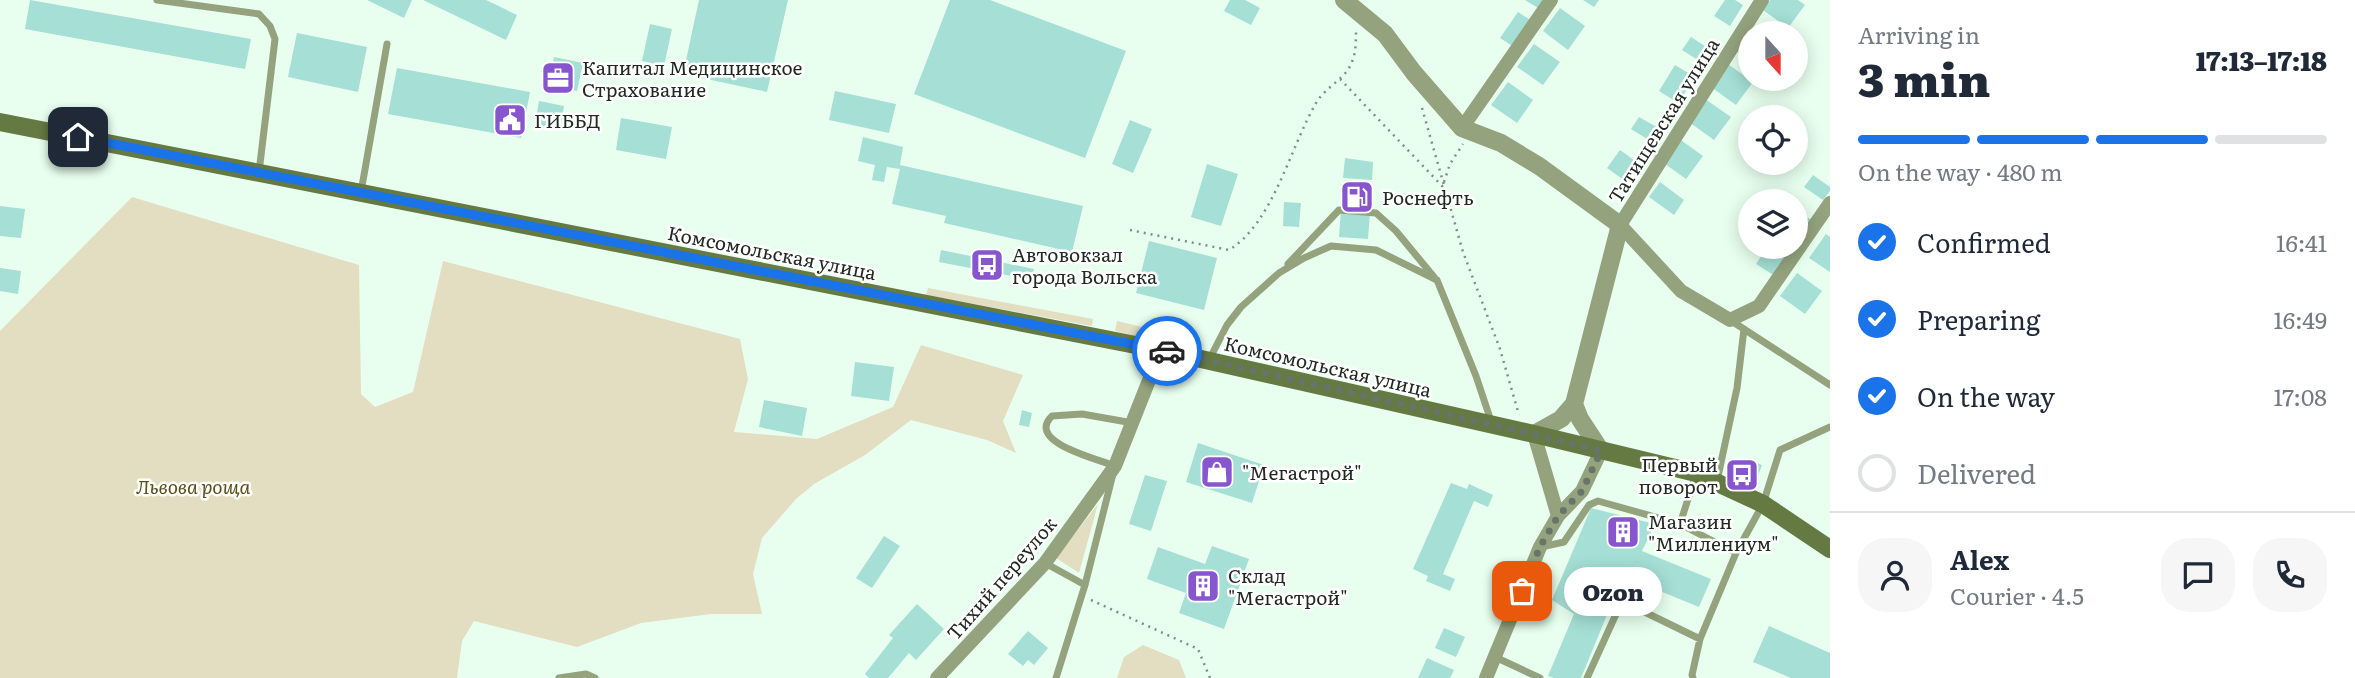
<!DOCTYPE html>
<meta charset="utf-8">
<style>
body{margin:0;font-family:Literata,serif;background:#f6f6f7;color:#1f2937;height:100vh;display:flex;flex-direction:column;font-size:26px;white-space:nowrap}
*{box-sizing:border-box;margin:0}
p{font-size:23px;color:#747a83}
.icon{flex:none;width:38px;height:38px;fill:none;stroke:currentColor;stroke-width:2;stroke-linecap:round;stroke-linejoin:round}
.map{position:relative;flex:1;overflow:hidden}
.details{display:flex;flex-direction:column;background:#fff;width:525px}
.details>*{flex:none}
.needle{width:46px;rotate:159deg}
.fabs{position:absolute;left:1738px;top:21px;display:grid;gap:14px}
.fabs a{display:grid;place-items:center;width:70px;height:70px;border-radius:50%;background:#fff;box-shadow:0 4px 18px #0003;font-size:35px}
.pin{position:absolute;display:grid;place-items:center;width:60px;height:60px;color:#fff;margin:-30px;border-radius:14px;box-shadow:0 4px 10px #0006}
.courier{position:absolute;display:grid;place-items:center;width:70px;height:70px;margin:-35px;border:5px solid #1a73e8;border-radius:50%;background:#fff;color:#222;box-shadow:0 2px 9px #0007}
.bubble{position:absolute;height:49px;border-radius:24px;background:#fff;box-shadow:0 4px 18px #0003;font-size:23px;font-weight:800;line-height:49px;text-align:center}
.head em{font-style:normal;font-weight:800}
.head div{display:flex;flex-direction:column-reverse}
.head{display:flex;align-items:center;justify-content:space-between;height:119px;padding:0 28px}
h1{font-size:46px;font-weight:800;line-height:52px}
.bar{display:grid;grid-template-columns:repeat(4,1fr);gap:10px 7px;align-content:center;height:84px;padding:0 28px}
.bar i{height:9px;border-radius:5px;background:#e0e1e3}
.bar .current{background:#1a73e8}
.bar p{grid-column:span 4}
.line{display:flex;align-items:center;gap:18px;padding:0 28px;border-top:2px solid #e0e1e3}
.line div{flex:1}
.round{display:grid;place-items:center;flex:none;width:74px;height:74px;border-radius:28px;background:#f6f6f7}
ol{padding:0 28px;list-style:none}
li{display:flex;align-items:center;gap:21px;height:77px}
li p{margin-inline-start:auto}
li .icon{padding:7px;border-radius:50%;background:#1a73e8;color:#fff;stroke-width:4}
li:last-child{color:#747a83}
li i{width:38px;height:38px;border:4px solid #e0e1e3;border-radius:50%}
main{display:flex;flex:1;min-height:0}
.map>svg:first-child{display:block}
.green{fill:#e3ddc1}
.building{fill:#a5dfd5}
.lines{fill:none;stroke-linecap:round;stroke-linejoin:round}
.path{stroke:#808f85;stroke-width:2.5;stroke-dasharray:2 5;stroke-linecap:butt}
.service{stroke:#94a37e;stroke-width:7}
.minor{stroke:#94a37e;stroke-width:14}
.tertiary{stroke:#94a37e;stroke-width:18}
.secondary{stroke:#657943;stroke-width:18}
.done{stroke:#67746a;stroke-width:7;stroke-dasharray:0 12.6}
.route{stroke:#1a73e8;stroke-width:9}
.labels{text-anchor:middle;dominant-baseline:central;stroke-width:5;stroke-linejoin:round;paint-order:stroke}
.poi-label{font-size:19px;fill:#212923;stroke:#fff;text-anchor:start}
.street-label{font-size:19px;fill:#212923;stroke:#fff}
.park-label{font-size:19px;font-style:italic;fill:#5b501b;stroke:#fff}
</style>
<main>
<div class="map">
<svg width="1830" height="678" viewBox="0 0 1830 678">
<rect width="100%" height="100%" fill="#e8ffef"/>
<path class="green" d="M132 197 359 265 361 394 375 407 413 392 443 261 740 339 748 379 734 432 817 439 893 407 921 345 1023 375 1003 421 1016 453 987 440 911 420 865 455 814 484 796 499 762 538 753 574 762 614H711L641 623 577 647 474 621 462 641 457 678H0V331Z
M928 288 1093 319 1092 326 926 295Z
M1117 321 1201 341 1199 351 1115 331Z
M1098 504 1079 573 1056 558Z
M1143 645 1179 660 1186 678H1117L1124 657Z"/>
<path class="building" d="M30 0 251 39 245 69 25 29Z
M367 0H412L404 18Z
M423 0H486L517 15 506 40Z
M699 0H788L767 92 683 74Z
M950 0H990L1126 51 1085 158 914 94Z
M1230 0H1245L1260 8 1251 25 1224 11Z
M1525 0H1543L1538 8Z
M1583 0H1599L1594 7Z
M1725 0H1735L1743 5 1730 26 1714 16Z
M1770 0H1798L1805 5 1788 28 1763 10Z
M1560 8 1585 26 1568 50 1543 31Z
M1518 12 1532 21 1514 47 1500 38Z
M650 24 672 29 664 66 642 61Z
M297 33 367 47 358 92 288 77Z
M1750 33V61L1737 52Z
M1691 37 1714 52 1706 65 1682 50Z
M1534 44 1560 62 1543 85 1517 67Z
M554 57 583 63 577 91 548 84Z
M1728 64 1753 82 1736 105 1711 87Z
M1675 65 1695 77 1678 103 1659 91Z
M397 68 530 92 521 138 388 114Z
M1508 82 1533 100 1517 123 1491 105Z
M835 91 896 104 889 133 829 120Z
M1705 99 1731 117 1714 140 1689 122Z
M539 101 564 106 560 129 535 125Z
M1639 117 1660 129 1652 142 1631 129Z
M621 118 672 127 666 159 616 150Z
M1130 120 1152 129 1133 173 1112 164Z
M863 137 903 147 900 165 1083 206 1072 252 944 223 946 216 892 204 900 169 887 167 884 182 872 180 875 165 858 161Z
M1678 138 1703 156 1686 179 1661 161Z
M1620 150 1638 163 1625 181 1607 168Z
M1345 158 1373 162 1372 180 1343 178Z
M1207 164 1238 174 1221 226 1191 217Z
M1813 175 1830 187V191L1823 200 1804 187Z
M1660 182 1684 200 1674 215 1649 197Z
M1342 196 1371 198 1368 239 1339 237Z
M1284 202 1301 203 1299 227 1283 226Z
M0 206 25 209 21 238 0 236Z
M1796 211 1812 220 1800 239 1796 236Z
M1826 234 1830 237V272L1809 258Z
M1149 241 1217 258 1204 310 1136 293Z
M1767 247H1773L1788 256 1775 276 1756 264Z
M941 250 1034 269 1032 280 939 262Z
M0 268 21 271 18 294 0 291Z
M1797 273 1822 291 1805 314 1780 296Z
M855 362 894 367 889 401 851 396Z
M764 400 807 408 802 436 759 427Z
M1022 410 1032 413 1029 427 1019 425Z
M1198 443 1264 465 1252 503 1186 482Z
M1745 459 1762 465 1756 481 1726 470 1729 460 1743 465Z
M1145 475 1167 481 1151 531 1129 524Z
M1451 483 1467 489 1469 484 1493 495 1488 507 1474 501 1443 574 1455 579 1450 591 1426 581 1428 576 1413 569Z
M1591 508 1655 524 1642 551 1711 579 1699 607 1623 576 1581 678H1554L1548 676 1574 614 1552 600Z
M884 536 900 546 872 588 856 578Z
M1212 546 1249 559 1224 629 1179 613 1186 593 1147 579 1158 547 1205 564Z
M917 604 944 629 916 660 909 653 888 678H869L865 674 893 638 889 635Z
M1769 626 1830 653V678H1791L1753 662Z
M1444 628 1465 637 1456 657 1435 648Z
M1028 631 1048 648 1034 665 1028 660 1023 666 1008 654Z
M1427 658 1454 670 1450 678H1418Z"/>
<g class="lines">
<path class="path" d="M1340 79 1444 188
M1422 108 1463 252 1500 349 1519 415
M1444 182 1450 164 1463 144
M1130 230 1229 250C1273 223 1290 148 1316 103 1324 89 1341 81 1349 68 1356 56 1356 44 1356 31
M1091 600 1198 649 1210 678"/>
<path class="service" d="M157 0 259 14 270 26 275 39 259 172
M361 192 387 44
M1288 264 1339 210 1376 213 1396 231 1434 277
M1730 320 1830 385
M1209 360 1227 325 1241 307 1279 273 1304 258 1331 246 1376 250 1437 280 1476 376 1492 424
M1717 481 1737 388 1744 329
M1680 524 1696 474
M1541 547 1564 542 1589 505 1598 501 1680 524 1736 553
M1045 563 1085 585
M1495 657 1540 678
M559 678 586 674 595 678
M1056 678 1085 585 1115 466C1098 459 1025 442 1052 416L1082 414 1133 423
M1587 678 1622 601 1700 639
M1693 678 1692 675 1700 639 1736 553 1763 504 1780 450 1830 427"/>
<path class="minor" d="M1762 0 1620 225 1681 291 1730 320 1759 306 1830 203
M1462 128 1551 0
M1534 434 1558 516
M937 678 1045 563 1115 466 1161 350
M1486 678 1540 547 1558 516 1582 491 1601 451"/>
<path class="tertiary" d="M1344 0 1385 34 1414 73 1462 128 1501 143 1539 166 1620 225 1574 404 1561 419 1534 434
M1574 404 1580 419 1601 451"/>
<path class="secondary" d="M0 122 1161 350 1534 434 1696 473 1763 504 1830 549"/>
</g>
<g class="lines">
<path class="done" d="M1167 351 1524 432 1601 451 1582 491 1558 516 1540 547 1522 591"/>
<path class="route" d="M78 137 1167 351"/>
</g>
<defs>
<symbol id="office-square" viewBox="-11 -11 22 22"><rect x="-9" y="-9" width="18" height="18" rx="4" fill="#8756cf" stroke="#fff"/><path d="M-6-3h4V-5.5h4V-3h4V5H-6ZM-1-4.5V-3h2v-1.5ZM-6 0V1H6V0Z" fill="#fff"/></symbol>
<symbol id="civic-square" viewBox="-11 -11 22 22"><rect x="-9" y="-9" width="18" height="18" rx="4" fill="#8756cf" stroke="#fff"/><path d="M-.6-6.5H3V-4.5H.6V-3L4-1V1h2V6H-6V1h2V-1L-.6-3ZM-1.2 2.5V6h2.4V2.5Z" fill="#fff"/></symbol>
<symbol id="fuel-square" viewBox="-11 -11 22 22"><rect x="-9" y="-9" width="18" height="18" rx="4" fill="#8756cf" stroke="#fff"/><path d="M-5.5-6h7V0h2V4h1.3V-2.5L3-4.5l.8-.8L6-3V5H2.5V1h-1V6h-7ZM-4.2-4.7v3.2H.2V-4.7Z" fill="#fff"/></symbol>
<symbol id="bus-square" viewBox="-11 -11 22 22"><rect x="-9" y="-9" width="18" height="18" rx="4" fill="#8756cf" stroke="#fff"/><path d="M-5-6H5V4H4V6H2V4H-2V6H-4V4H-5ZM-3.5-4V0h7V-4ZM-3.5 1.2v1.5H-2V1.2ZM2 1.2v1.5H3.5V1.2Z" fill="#fff"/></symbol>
<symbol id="shop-square" viewBox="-11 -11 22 22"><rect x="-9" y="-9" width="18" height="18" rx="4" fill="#8756cf" stroke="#fff"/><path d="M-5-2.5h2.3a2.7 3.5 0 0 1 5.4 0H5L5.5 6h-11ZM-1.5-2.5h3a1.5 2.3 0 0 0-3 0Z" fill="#fff"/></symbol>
<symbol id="building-square" viewBox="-11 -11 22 22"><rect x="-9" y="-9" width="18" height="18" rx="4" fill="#8756cf" stroke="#fff"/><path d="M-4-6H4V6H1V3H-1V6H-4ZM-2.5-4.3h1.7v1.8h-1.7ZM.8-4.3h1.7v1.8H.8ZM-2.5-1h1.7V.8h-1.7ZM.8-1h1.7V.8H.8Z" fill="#fff"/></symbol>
</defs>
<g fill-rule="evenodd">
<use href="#office-square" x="539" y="59" width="38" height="38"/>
<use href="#civic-square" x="491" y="101" width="38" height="38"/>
<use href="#fuel-square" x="1338" y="178" width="38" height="38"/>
<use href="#bus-square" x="968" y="246" width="38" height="38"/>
<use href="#shop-square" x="1198" y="453" width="38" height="38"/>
<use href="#bus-square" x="1723" y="456" width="38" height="38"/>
<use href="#building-square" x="1604" y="513" width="38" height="38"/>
<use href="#building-square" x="1184" y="567" width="38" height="38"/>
</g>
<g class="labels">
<g class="poi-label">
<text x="582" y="67">Капитал Медицинское<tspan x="582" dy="22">Страхование</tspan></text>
<text x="534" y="120">ГИББД</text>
<text x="1382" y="197">Роснефть</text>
<text x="1012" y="254">Автовокзал<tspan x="1012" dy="22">города Вольска</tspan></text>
<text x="1718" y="464" text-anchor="end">Первый<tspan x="1718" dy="22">поворот</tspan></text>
<text x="1242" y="472">"Мегастрой"</text>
<text x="1648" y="521">Магазин<tspan x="1648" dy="22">"Миллениум"</tspan></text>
<text x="1228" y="575">Склад<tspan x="1228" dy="22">"Мегастрой"</tspan></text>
</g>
<g class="street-label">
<text transform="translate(1663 120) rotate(-58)">Татищевская улица</text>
<text transform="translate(772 252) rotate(11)">Комсомольская улица</text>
<text transform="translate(1328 366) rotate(13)">Комсомольская улица</text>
<text transform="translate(1001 578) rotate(-49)">Тихий переулок</text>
</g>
<g class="park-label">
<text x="193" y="486">Львова роща</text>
</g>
</g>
</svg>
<div class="fabs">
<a><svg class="needle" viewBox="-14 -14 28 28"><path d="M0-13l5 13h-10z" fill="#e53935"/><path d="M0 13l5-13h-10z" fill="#747a83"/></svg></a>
<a><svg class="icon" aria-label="locate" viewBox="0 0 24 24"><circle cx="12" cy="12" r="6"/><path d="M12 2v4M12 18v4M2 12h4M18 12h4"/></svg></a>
<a><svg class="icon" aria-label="layers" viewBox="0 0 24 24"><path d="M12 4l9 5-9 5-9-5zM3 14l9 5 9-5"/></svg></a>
</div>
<div class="pin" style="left:1522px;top:591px;background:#ea580c"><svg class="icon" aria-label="bag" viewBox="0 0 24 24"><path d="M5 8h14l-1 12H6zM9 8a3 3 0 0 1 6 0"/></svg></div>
<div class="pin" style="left:78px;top:137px;background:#1f2937"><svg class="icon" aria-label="home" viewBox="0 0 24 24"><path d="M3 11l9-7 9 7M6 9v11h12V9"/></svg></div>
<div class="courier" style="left:1167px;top:351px"><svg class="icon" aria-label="car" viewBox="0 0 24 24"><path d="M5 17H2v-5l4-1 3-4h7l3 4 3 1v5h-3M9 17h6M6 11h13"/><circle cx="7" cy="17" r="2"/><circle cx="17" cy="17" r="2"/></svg></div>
<div class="bubble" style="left:1564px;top:567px;width:98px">Ozon</div>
</div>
<section class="details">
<div class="head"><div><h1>3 min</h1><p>Arriving in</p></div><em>17:13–17:18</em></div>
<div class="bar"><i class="current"></i><i class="current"></i><i class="current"></i><i></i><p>On the way · 480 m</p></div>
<ol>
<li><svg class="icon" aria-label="check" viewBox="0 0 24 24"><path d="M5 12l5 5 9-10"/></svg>Confirmed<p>16:41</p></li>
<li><svg class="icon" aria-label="check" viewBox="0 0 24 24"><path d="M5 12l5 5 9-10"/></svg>Preparing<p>16:49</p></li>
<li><svg class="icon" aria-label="check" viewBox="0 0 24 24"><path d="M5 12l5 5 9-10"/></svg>On the way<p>17:08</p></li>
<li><i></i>Delivered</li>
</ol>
<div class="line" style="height:126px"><a class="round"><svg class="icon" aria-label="person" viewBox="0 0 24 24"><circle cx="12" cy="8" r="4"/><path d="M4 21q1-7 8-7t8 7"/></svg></a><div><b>Alex</b><p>Courier · 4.5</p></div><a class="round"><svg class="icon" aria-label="chat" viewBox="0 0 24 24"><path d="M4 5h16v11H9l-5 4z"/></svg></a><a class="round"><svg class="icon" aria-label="phone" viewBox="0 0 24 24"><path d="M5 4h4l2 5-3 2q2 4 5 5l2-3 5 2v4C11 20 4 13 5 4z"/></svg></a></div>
</section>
</main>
